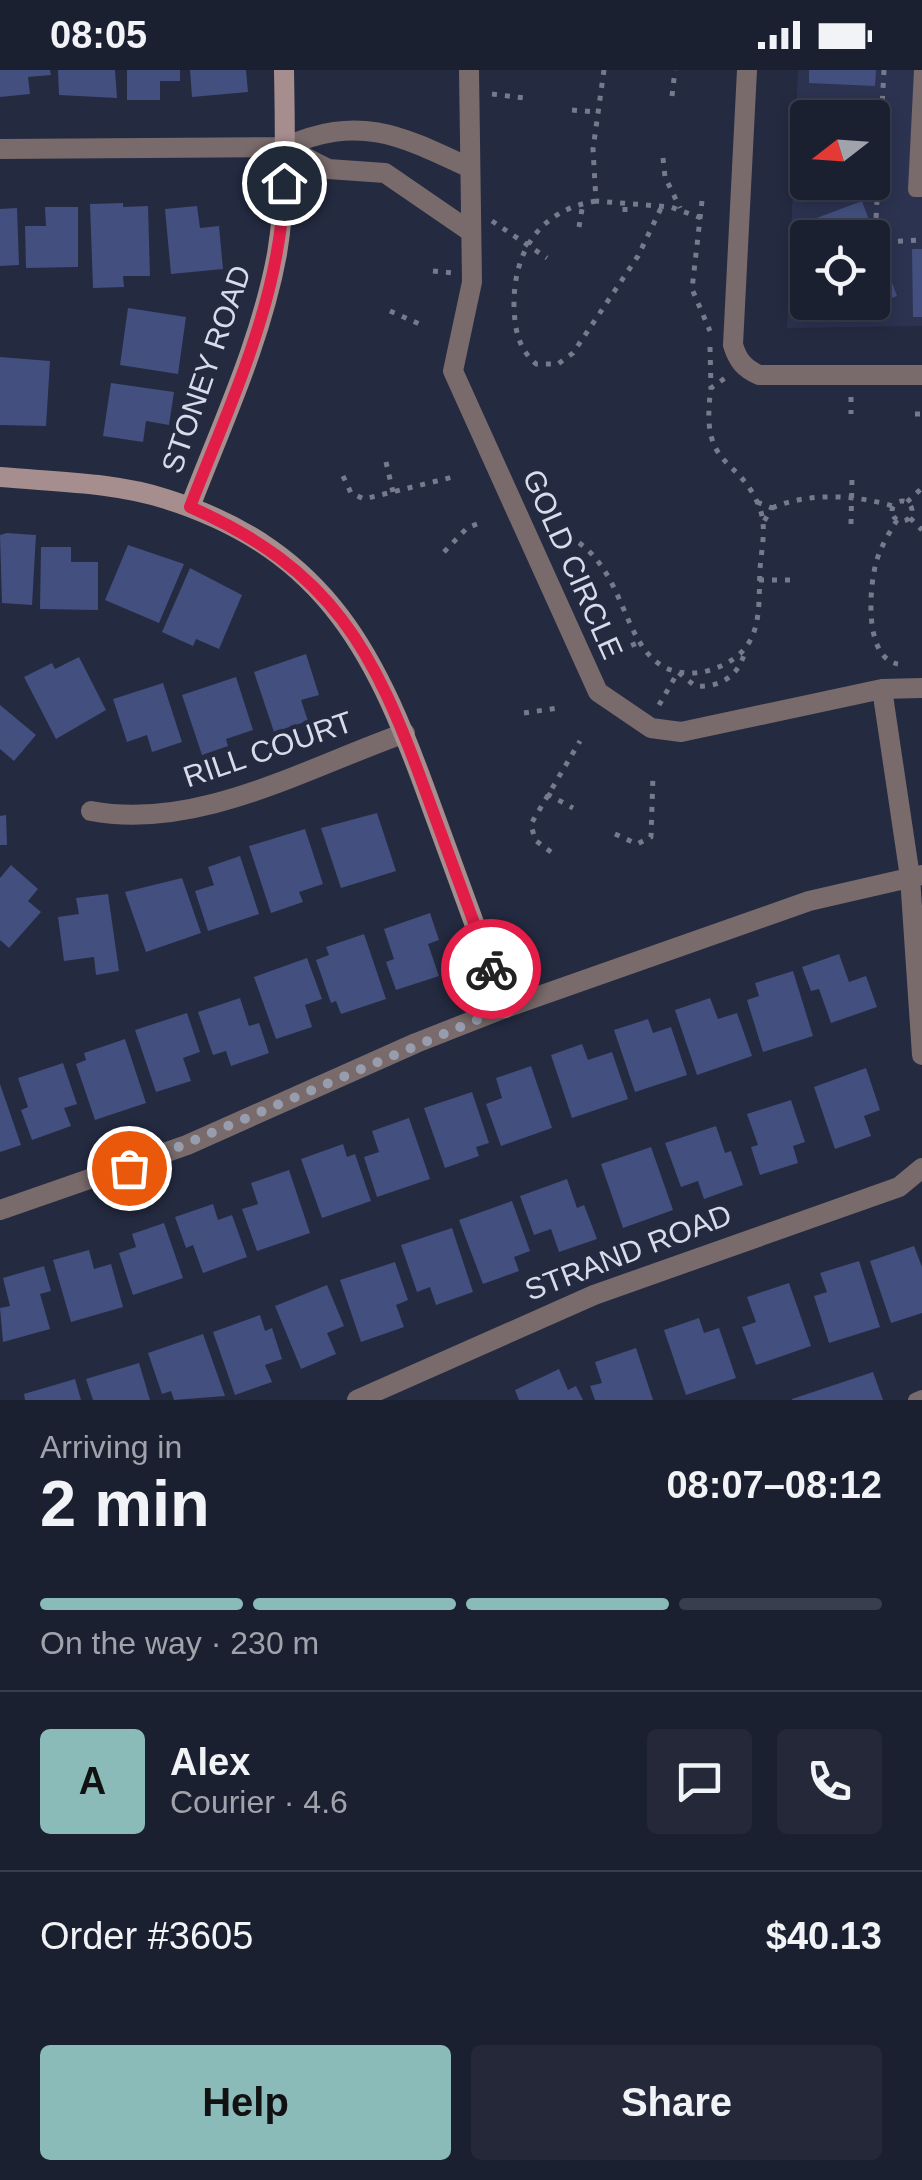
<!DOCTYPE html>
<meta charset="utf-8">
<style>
body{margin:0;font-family:Arial,sans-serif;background:#242838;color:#f1f3f6;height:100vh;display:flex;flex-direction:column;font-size:38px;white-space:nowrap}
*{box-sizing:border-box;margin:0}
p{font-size:32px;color:#a0a3ab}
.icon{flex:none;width:55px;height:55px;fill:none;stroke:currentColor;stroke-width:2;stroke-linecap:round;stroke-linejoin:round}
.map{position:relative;height:1330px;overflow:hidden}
.drawer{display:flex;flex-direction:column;background:#1b2030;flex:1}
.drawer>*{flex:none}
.needle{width:65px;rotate:253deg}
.controls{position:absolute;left:790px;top:30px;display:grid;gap:20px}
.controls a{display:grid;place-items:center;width:100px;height:100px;border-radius:10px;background:#1b2030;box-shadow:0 5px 15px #0003,0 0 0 2px #393e4c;font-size:50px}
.pin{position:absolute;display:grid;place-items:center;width:85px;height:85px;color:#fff;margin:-42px;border:5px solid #fff;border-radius:50%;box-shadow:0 2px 10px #0007}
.courier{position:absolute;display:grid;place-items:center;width:100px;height:100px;margin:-50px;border:8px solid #e11d48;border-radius:50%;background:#fff;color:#222;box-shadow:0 2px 12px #0007}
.headline em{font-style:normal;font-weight:700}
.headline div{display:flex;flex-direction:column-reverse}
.headline{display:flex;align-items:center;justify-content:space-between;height:170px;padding:0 40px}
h1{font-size:65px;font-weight:700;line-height:75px}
.bar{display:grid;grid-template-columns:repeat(4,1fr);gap:15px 10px;align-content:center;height:120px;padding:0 40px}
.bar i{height:12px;border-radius:8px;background:#393e4c}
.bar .selected{background:#8bbbb9}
.bar p{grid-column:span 4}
.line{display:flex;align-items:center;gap:25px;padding:0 40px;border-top:2px solid #393e4c}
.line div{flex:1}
.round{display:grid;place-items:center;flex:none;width:105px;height:105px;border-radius:10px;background:#242838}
.cta{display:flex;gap:20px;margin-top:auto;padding:20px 40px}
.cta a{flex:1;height:115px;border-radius:10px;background:#8bbbb9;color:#111;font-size:40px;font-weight:700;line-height:115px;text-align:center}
.cta a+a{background:#242838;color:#f1f3f6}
.status{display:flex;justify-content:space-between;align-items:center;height:70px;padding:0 50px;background:#1b2030;direction:ltr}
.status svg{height:28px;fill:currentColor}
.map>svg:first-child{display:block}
.built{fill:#2c3350;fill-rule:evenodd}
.building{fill:#434f7e}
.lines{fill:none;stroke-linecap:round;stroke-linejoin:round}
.path{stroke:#757a8d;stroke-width:5;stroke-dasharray:5 8;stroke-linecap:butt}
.lane{stroke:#796a6b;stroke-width:14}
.street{stroke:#796a6b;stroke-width:20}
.secondary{stroke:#a68e8f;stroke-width:20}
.done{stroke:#989dae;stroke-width:10;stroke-dasharray:0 18}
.route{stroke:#e11d48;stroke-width:12}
.labels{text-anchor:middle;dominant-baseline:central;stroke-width:9;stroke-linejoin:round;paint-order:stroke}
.street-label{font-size:30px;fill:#d7dbea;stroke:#242a40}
</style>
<div class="status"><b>08:05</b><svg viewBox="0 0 49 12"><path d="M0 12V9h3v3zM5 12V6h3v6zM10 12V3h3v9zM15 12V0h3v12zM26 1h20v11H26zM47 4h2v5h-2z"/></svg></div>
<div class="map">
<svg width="922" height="1330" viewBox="0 0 922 1330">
<rect width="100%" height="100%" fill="#242a40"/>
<path class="built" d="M798 0H922V256L787 258ZM808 48H872V112H808ZM808 168H872V232H808Z"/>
<path class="building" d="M0 0H50L51 5 28 7 30 24 0 27Z
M58 0H115L117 28 59 25Z
M127 0H180V11H160V30H127Z
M190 0H246L248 22 192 27Z
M809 0H876L875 16 809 13Z
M862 131 897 226 834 250 827 232H872V168H808L807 179 798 155Z
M123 133V137L148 136 150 206H123L124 217 93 218 90 134Z
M197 136 200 158 219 156 223 199 171 204 165 139Z
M45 137H78V197L26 198 25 156H46Z
M17 138 19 195 0 196V139Z
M912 179H922V247H913Z
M128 238 186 247 178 304 120 295Z
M0 287 50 291 46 356 0 355Z
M111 313 174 322 169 355 146 351 143 372 103 366Z
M7 463 36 465 32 535 2 533 0 465Z
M128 475 184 494 159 553 105 530Z
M41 477H71V492H98V540L40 539Z
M190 498 242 525 219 579 196 569 193 576 162 562Z
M306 584 319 625 301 630 308 651 274 662 254 602Z
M79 587 106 640 56 669 24 607 52 593 55 599Z
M236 607 253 660 226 669 228 676 202 685 182 625Z
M163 613 182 672 152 682 147 665 127 672 113 629Z
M0 635 36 665 14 691 0 679Z
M377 743 396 801 341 818 321 758Z
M6 745 7 775H0V746Z
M305 759 323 814 299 822 303 832 271 843 249 776Z
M240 786 259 844 208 861 195 821 214 815 208 797Z
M11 795 38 819 28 831 41 842 9 878 0 870V808Z
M182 808 201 863 146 882 125 822Z
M108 824 119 901 96 905 94 887 64 891 58 847 79 844 76 828Z
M430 843 439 870 428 874 439 906 396 920 386 892 394 889 384 859Z
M364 864 386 929 341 944 336 931 331 933 316 890 329 885 326 877Z
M839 884 849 912 866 906 877 937 831 953 819 919 811 921 802 897Z
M307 888 322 929 305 935 312 957 276 969 254 907Z
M793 901 813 966 763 982 747 930 759 926 755 913Z
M240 928 249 956 259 953 269 983 231 996 226 981 213 985 198 942Z
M710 928 718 949 737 943 752 986 697 1005 675 940Z
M187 943 200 982 183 988 191 1011 156 1022 135 960Z
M648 949 653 963 671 957 687 1005 635 1022 614 960Z
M125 969 146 1033 95 1050 76 994 86 990 84 983Z
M582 974 588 990 612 982 628 1029 572 1048 551 985Z
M63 993 77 1034 64 1038 71 1056 32 1070 21 1040 28 1037 18 1008Z
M531 996 552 1058 501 1076 486 1034 502 1028 496 1008Z
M866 998 880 1040 864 1046 871 1066 835 1079 814 1017Z
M0 1014 21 1075 0 1082Z
M472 1022 489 1073 476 1077 479 1086 445 1098 424 1038Z
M791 1030 805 1072 793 1076 798 1093 760 1105 751 1077 758 1075 747 1044Z
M409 1048 430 1109 377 1127 364 1087 379 1082 372 1061Z
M716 1056 725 1083 731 1081 743 1115 704 1129 698 1111 681 1117 665 1073Z
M343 1074 347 1087 355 1084 371 1131 322 1148 301 1089Z
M651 1077 673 1140 623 1158 601 1094Z
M289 1100 310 1163 257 1181 242 1139 258 1134 251 1113Z
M567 1109 577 1138 584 1135 597 1169 559 1182 551 1159 534 1165 520 1126Z
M512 1131 530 1181 514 1187 519 1201 483 1214 459 1150Z
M213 1134 218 1150 232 1145 247 1187 203 1203 193 1175 186 1178 175 1147Z
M164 1153 183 1208 133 1225 119 1183 136 1177 132 1164Z
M452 1158 473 1222 436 1235 430 1217 417 1222 401 1175Z
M914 1176 922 1197V1243L891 1253 870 1191Z
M89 1180 94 1199 111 1194 123 1237 71 1252 53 1190Z
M859 1191 880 1257 829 1273 814 1226 827 1222 820 1203Z
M395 1192 408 1230 396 1235 404 1257 361 1272 340 1210Z
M44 1196 51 1221 40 1224 50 1259 3 1272 0 1238 10 1236 3 1208Z
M789 1213 811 1276 756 1295 742 1257 756 1252 747 1227Z
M327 1215 344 1256 327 1263 336 1284 301 1299 275 1236Z
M260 1245 265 1261 272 1258 282 1289 265 1295 272 1312 235 1325 213 1262Z
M699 1248 704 1263 719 1258 736 1308 686 1325 664 1260Z
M203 1264 225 1326 174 1330 171 1321 162 1324 148 1283Z
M636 1278 653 1330H595L590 1316 602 1313 595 1292Z
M139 1293 150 1330H93L86 1309Z
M559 1299 568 1320 576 1316 583 1330H519L515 1320Z
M873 1302 883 1330H792V1329Z
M75 1309 81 1330H25L24 1324Z"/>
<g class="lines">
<path class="path" d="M604 0 593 79 596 131 671 137 701 148
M884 0 876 149 887 189
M492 24 524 28
M672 26 675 0
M572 40 597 42
M663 88 665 107 680 138
M596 131C540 140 513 181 514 237 515 260 518 278 536 294H558L573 283 638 186 662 136
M702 131 692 219 710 261
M625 142V130
M492 151 547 188
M579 157 583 133
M885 172 922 170
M433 201 453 203
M390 241 422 255
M710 277 711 318
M851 327V344
M915 344H922
M386 392 393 422
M343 406 351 423 364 429 457 406
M892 441a10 10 0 1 1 20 0a10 10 0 1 1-20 0Z
M757 432 772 438 763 453
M907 432 922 418
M772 438C808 422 856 425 893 436
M910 448 922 460
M897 450C889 463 880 478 876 493 869 519 864 588 898 594
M851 454 852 409
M568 466C627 497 620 575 666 598 685 607 708 603 725 594 764 574 758 537 760 500 761 481 767 458 760 439 740 384 699 402 711 318L728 306
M444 482 467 458 477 454
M759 510H796
M607 585 640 572
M659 635 678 602 695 616C720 618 739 606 745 581
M524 643 558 638
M547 724 573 738
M615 764 637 774 651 767 653 705
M551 782 535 770 531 754 580 671"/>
<path class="lane" d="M921 0 915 120H922
M915 1330 922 1327"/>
<path class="street" d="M469 0 472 212 453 301 598 622 651 658 681 662 882 619 922 618
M747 0 733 275C738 291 744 298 759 305H922
M0 79 285 77
M470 98C400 65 359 44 285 77L328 99 385 103 471 162
M882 619 910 807 922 985
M91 741C197 761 306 698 405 663
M0 1140 187 1075 416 973 505 938 809 831 922 805
M357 1330 594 1225 899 1117 922 1098"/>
<path class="secondary" d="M0 407C54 412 114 412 166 429 330 481 378 588 432 738 456 804 481 871 505 938
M190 437C222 354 261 271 277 184 287 123 285 61 284 0"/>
</g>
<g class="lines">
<path class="done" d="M129 1098 505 938 491 899"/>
<path class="route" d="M284 113C282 227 230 333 190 437 333 500 374 580 425 720 447 779 469 839 491 899"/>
</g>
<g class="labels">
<g class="street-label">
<text transform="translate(206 299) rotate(-71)">STONEY ROAD</text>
<text transform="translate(573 494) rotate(66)">GOLD CIRCLE</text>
<text transform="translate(268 679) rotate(-19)">RILL COURT</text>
<text transform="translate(628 1182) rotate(-21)">STRAND ROAD</text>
</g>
</g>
</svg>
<div class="controls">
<a><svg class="needle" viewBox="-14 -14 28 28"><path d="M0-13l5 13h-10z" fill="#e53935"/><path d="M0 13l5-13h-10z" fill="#a0a3ab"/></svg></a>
<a><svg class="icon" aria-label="locate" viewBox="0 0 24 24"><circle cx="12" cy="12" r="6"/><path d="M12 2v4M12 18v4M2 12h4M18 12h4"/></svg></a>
</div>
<div class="pin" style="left:129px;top:1098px;background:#ea580c"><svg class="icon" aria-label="bag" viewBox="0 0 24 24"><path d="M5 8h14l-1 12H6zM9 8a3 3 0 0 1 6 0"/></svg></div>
<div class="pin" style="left:284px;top:113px;background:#1f2937"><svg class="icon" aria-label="home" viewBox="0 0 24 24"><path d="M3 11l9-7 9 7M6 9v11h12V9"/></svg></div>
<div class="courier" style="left:491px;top:899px"><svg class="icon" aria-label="bike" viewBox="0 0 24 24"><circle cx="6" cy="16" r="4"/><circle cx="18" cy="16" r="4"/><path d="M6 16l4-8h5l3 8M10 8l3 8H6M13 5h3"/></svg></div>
</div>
<section class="drawer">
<div class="headline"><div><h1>2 min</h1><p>Arriving in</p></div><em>08:07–08:12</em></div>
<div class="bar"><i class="selected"></i><i class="selected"></i><i class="selected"></i><i></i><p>On the way · 230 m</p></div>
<div class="line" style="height:180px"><b class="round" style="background:#8bbbb9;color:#111">A</b><div><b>Alex</b><p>Courier · 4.6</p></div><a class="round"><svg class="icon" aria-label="chat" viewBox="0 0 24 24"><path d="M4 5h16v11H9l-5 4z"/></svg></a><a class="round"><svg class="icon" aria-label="phone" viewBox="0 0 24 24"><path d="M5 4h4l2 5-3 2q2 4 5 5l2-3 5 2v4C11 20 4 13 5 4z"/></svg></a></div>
<div class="line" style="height:130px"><div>Order #3605</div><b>$40.13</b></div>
<div class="cta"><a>Help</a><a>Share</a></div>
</section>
